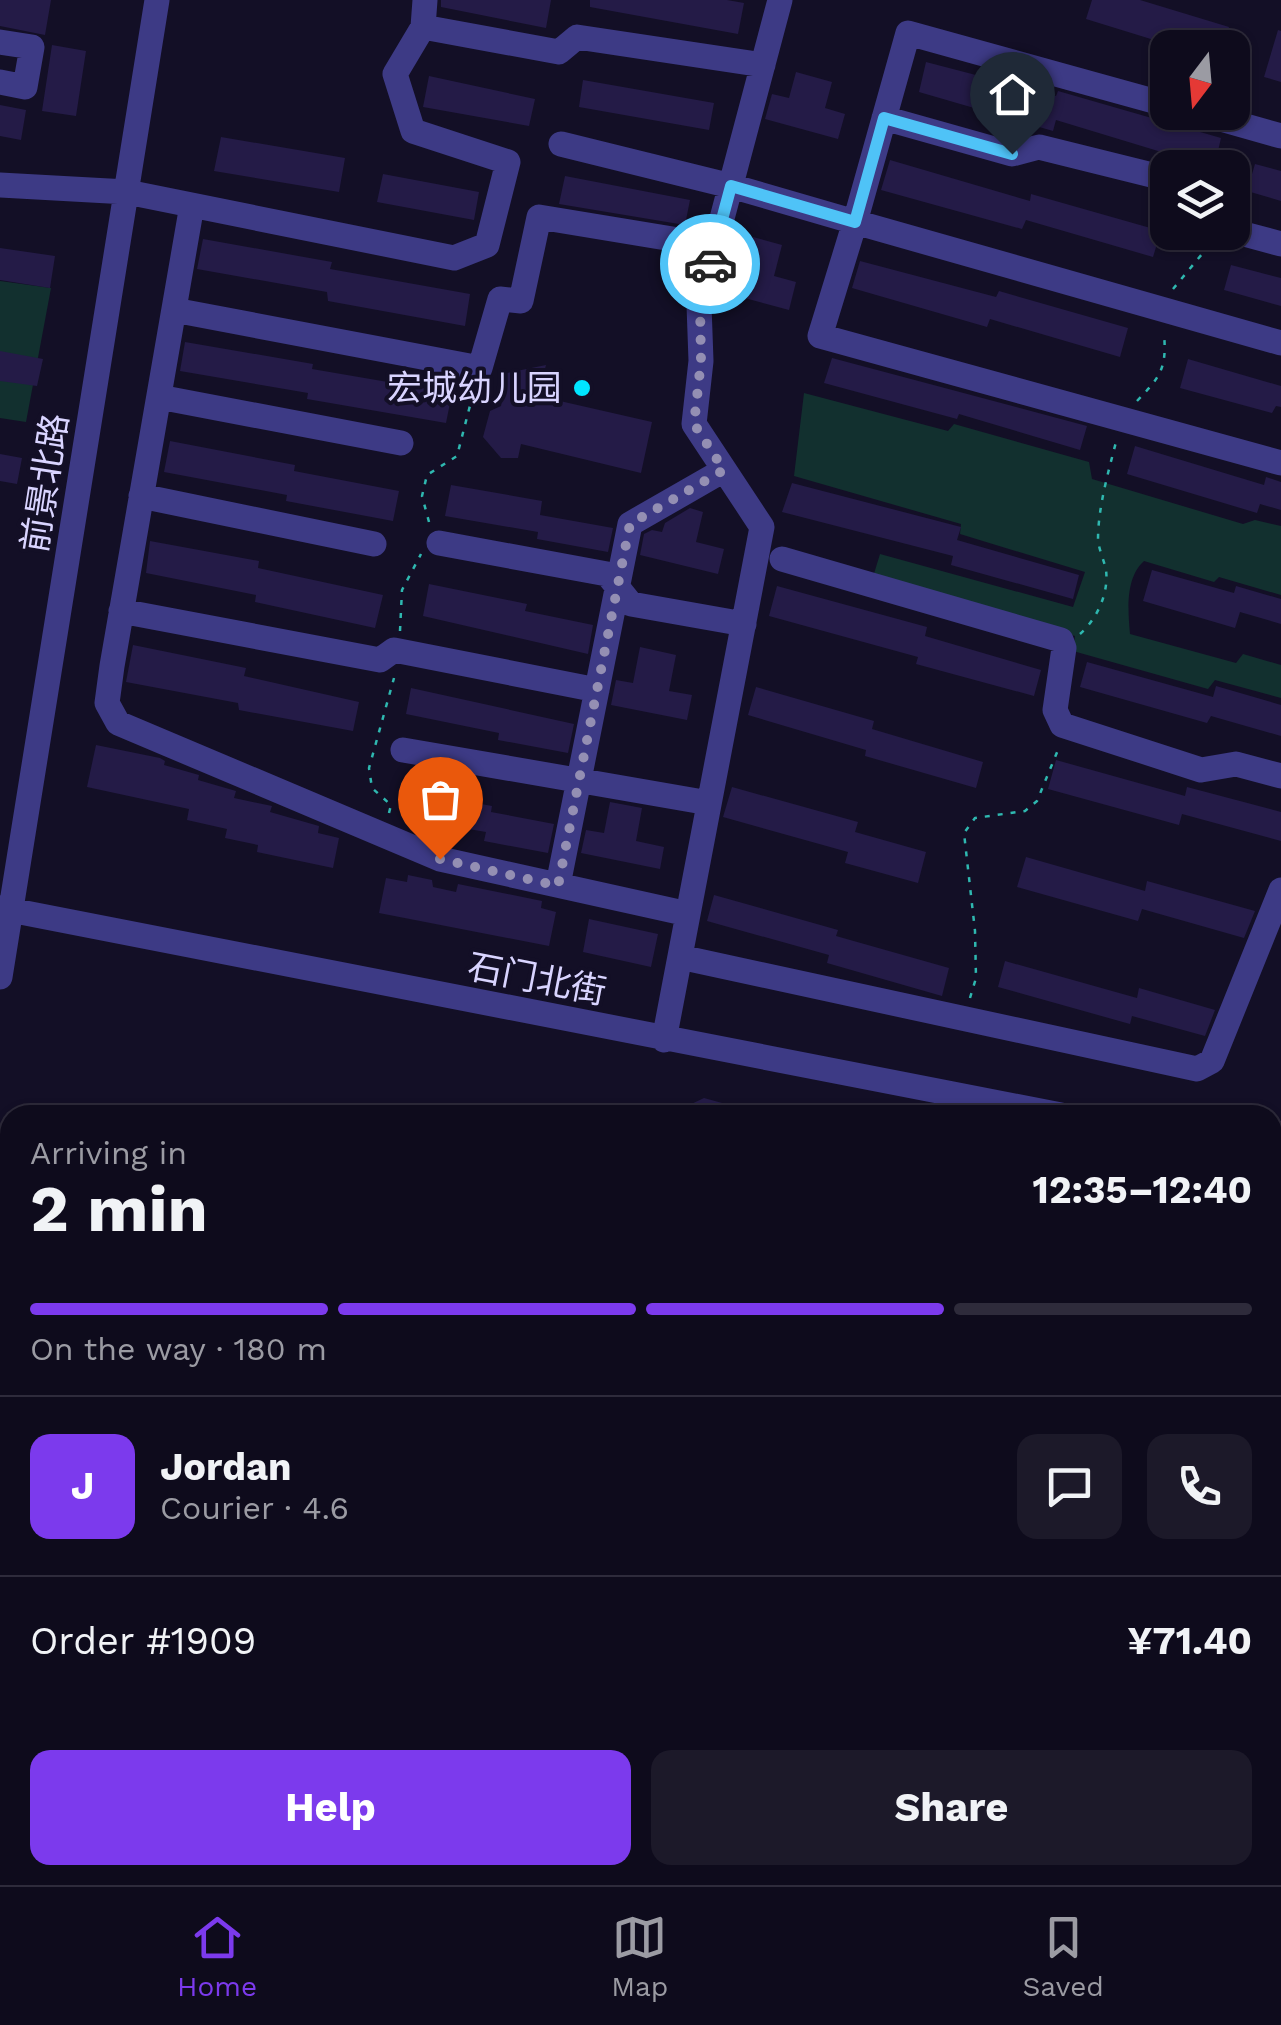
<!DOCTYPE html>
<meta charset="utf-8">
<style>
body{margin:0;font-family:"Work Sans","Noto Sans SC",sans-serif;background:#1c1929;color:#f1f3f6;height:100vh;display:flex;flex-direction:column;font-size:38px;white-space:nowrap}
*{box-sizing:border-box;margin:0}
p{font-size:32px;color:#9b9ba3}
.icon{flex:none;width:55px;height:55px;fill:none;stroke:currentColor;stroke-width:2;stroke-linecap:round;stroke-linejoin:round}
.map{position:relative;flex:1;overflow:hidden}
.drawer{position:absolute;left:0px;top:1105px;width:1282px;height:780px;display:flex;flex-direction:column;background:#0e0b1c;border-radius:30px 30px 0 0;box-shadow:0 2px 8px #0004,0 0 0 2px #2e2b3b}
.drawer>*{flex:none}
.needle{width:65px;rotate:196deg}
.controls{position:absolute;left:1150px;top:30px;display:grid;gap:20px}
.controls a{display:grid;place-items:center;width:100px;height:100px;border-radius:20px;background:#0e0b1c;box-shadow:0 2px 8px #0004,0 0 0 2px #2e2b3b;font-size:50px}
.pin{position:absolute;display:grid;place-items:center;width:85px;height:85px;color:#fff;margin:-102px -42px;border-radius:50% 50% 50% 0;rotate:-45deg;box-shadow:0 0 10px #0007}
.pin .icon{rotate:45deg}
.courier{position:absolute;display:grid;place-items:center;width:100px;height:100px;margin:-50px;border:8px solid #4fc3f7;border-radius:50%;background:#fff;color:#222;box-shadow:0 2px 12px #0007}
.head em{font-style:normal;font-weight:700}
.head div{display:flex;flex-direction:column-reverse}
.head{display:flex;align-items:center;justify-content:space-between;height:170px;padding:0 30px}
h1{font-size:65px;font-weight:700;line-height:75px}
.bar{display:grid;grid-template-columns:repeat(4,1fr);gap:15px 10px;align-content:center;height:120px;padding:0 30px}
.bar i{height:12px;border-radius:8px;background:#2e2b3b}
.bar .on{background:#7c3aed}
.bar p{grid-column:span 4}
.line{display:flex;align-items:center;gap:25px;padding:0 30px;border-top:2px solid #2e2b3b}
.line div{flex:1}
.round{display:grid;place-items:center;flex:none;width:105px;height:105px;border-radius:20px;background:#1c1929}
.button{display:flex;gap:20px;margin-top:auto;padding:20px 30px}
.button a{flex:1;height:115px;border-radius:20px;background:#7c3aed;color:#fff;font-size:40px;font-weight:700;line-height:115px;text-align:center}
.button a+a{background:#1c1929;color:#f1f3f6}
.menu{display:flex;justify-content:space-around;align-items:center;height:140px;border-top:2px solid #2e2b3b;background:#0e0b1c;font-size:28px;color:#9b9ba3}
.menu a{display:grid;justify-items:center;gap:5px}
.menu .on{color:#7c3aed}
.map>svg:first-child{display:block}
.green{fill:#12302f}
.building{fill:#241b47}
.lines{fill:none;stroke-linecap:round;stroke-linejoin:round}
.path{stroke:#2fb8b0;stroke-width:2.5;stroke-dasharray:5 8;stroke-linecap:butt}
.minor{stroke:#3d3a85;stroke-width:25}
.major{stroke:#c25bff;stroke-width:25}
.done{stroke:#948fb3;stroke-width:10;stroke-dasharray:0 18}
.route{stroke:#4fc3f7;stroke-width:12}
.poi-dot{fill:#00e5ff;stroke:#130f26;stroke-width:4}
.labels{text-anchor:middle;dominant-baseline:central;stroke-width:8;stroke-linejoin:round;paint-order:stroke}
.poi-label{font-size:35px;fill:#d9d4ff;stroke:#130f26;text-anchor:end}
.street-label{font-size:35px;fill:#d9d4ff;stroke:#130f26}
</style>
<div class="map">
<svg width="1281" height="1885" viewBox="0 0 1281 1885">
<rect width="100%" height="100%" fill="#130f26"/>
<path class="green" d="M0 281 51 288 26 422 0 418Z
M804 393 948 431 954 424 1089 462 1092 479 1243 524 1255 520 1281 526V595L1219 577 1214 582 1144 561C1125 578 1128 611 1130 634L1236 663 1243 654 1281 665V698L1215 680 1208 689 1073 651 1075 636 873 577 880 554 1073 607 1085 572 960 534 961 524 794 476Z"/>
<path class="building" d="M0 0H51L45 35 0 26Z
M441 0H551L546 28 441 7Z
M590 0H727L744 3 738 34 590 7Z
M1092 0H1140L1229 27 1223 48H1180L1086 19Z
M1278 30 1281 31V82L1264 77Z
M52 45 86 51 76 116 42 111Z
M926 62 1056 96 1058 91 1221 138 1214 168 1056 120 1053 131 919 92Z
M796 72 832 82 825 108 845 114 838 139 765 119 772 94 789 98Z
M429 76 535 99 529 126 423 107Z
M583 80 714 103 709 130 579 107Z
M0 105 26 110 21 140 0 136Z
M221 137 345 158 339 192 214 171Z
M890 160 1030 201 1031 194 1161 231 1153 257 1026 220 1022 229 881 190Z
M1255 164 1281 171V201L1247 191Z
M383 174 479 192 474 220 377 202Z
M565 176 690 200 685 225 559 204Z
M753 237 782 245 774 276 796 282 789 310 719 291 728 260 745 264Z
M203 239 332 262 330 269 470 294 465 326 328 301 327 292 197 269Z
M0 248 55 256 50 288 0 280Z
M860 261 996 297 999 291 1128 328 1120 357 990 319 987 327 852 288Z
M1231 265 1281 278V306L1224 290Z
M185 342 313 364 312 369 452 393 446 423 307 399 308 393 180 371Z
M0 351 43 359 37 386 0 381Z
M832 358 1087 426 1080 450 959 414 957 419 824 383Z
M1188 359 1281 386V407L1276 406 1272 413 1180 388Z
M546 365 538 396 652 422 641 473 521 444 518 458H501L483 437 490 411 501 406 507 373Z
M170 441 295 465 294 471 399 491 393 521 286 501 287 495 164 472Z
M1135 446 1264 485 1266 477 1281 482V510L1260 504 1257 513 1127 474Z
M0 454 22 458 17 484 0 481Z
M792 483 961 527 957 540 1079 575 1073 599 951 565 953 556 782 512Z
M451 485 542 501 540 515 613 528 608 552 537 539 538 532 445 516Z
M690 508 703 512 696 542 724 549 718 574 640 555 644 534 652 530 662 532 665 523Z
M150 541 259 561 258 568 383 595 375 628 255 602 256 595 146 573Z
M1152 570 1234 593 1236 586 1281 599V624L1240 612 1235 628 1143 601Z
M429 584 527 604 525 611 593 625 588 654 423 616Z
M777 586 927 627 925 636 1041 670 1034 696 916 664 918 657 769 616Z
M133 645 246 668 244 676 359 702 353 731 239 710 238 703 126 682Z
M640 647 676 655 669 691 692 695 687 720 611 705 616 680 633 683Z
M1087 662 1213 697 1216 686 1281 705V736L1211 716 1207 723 1080 687Z
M756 687 874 721 872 729 983 762 976 788 865 756 866 750 748 715Z
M411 688 574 724 568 753 498 740 499 733 406 714Z
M96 745 160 758 165 761 164 765 199 775 198 780 236 791 234 798 272 806 270 812 319 826 318 833 339 838 333 868 257 852 258 845 225 838 227 829 187 820 189 809 87 787Z
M1056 760 1185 796 1187 787 1281 812V841L1182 814 1179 825 1048 789Z
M732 787 858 822 855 832 926 852 918 883 845 863 848 852 723 817Z
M421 793 492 806 491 812 554 824 548 853 484 841 486 832 416 820Z
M610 802 642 808 636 841 664 847 660 869 581 853 586 830 604 833Z
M1026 857 1145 891 1147 881 1255 911 1244 938 1142 909 1138 921 1017 887Z
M408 875 432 880 433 887 456 892 458 884 542 901 541 908 556 912 549 946 379 913 386 878 407 882Z
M714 895 838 930 836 936 949 968 942 996 827 963 829 955 707 921Z
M589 919 658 934 651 967 583 952Z
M1005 961 1137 998 1139 988 1215 1010 1205 1036 1132 1016 1130 1024 998 987Z
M704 1098 751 1111 750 1115H668Z"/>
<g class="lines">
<path class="path" d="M1232 168 1247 150
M1173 289 1207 248 1212 235
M1137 401C1160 377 1167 369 1164 334
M429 522 422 496 427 475 457 456 474 390
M400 631 402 590 421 554
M1080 634C1097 619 1109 593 1106 570 1104 560 1099 550 1098 540 1098 506 1109 470 1117 438
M389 813 391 805 372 788 369 768 394 678
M970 998 976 978 975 931 964 833 975 818 1025 811 1037 801 1060 745"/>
<path class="minor" d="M423 27 559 52 577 37 763 65
M0 42 32 47 25 87 0 82
M1196 112 1281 136
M884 118 1012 154 1039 147 1168 179
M561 144 731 186 855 222 908 33 1168 105
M0 185 127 192 454 258 487 245 508 162 413 131 395 74 423 27 425 0
M192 205 112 666 107 703 118 723 440 859 688 914
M1232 224 1244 234 1281 244
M174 310 480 368 500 299 521 301 539 217 715 246
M1281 343 855 222 820 336 1281 463
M159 397 401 443
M141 496 374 544
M439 543 607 574 631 604 744 624
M782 559 1061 640 1064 648 1055 710 1062 725 1201 770 1236 764 1281 776
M121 611 380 660 394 650 597 690
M403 750 709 803
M558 885 630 524 724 470
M0 908 1061 1115
M680 957 1197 1069 1212 1061 1281 890
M0 977 157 0
M664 1040 762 527 694 424 701 361 699 305 780 0
M0 1754 10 1758
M315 1875 328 1880
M0 1884 4 1885
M75 1885 79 1875"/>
<path class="major" d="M1272 1155 1281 1134
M1272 1247 1281 1225
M983 1885 987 1875
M1020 1885 1024 1875"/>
</g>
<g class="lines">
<path class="done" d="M440 859 558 886 630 524 724 470 694 424 701 361 700 304 710 264"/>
<path class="route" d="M710 264 731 186 855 222 884 118 1012 154"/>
</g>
<circle class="poi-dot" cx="582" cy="388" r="10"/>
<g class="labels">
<g class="poi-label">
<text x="562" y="388">宏城幼儿园</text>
</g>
<g class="street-label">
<text transform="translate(45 483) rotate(-81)">前景北路</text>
<text transform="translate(537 979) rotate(11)">石门北街</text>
</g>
</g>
</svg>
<div class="controls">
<a><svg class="needle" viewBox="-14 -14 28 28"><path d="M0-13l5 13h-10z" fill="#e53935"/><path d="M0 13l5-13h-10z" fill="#9b9ba3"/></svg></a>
<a><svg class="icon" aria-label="layers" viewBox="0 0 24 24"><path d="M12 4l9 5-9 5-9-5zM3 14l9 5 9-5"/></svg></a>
</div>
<div class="pin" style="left:440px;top:859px;background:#ea580c"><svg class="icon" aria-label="bag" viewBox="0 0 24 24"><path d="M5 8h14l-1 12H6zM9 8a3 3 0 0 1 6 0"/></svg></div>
<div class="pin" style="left:1012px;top:154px;background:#1f2937"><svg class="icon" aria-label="home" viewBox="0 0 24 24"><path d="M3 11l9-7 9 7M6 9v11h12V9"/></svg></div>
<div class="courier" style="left:710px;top:264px"><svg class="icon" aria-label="car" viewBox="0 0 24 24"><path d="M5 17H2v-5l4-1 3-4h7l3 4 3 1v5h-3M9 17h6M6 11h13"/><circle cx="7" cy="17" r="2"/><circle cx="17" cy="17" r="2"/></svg></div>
<section class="drawer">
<div class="head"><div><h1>2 min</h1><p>Arriving in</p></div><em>12:35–12:40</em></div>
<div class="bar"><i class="on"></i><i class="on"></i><i class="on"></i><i></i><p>On the way · 180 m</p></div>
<div class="line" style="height:180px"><b class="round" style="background:#7c3aed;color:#fff">J</b><div><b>Jordan</b><p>Courier · 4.6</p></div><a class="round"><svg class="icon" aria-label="chat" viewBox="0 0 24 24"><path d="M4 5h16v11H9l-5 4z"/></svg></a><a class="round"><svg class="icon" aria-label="phone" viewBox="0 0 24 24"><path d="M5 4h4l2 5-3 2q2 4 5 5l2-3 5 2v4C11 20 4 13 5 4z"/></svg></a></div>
<div class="line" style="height:130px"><div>Order #1909</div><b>¥71.40</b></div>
<div class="button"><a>Help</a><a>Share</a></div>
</section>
</div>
<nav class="menu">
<a class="on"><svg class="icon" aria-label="home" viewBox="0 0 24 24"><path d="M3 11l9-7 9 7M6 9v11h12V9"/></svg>Home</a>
<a><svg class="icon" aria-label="map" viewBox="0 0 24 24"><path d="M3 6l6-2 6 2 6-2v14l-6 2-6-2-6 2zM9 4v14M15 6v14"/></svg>Map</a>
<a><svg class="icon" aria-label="saved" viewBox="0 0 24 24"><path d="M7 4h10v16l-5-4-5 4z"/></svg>Saved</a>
</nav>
